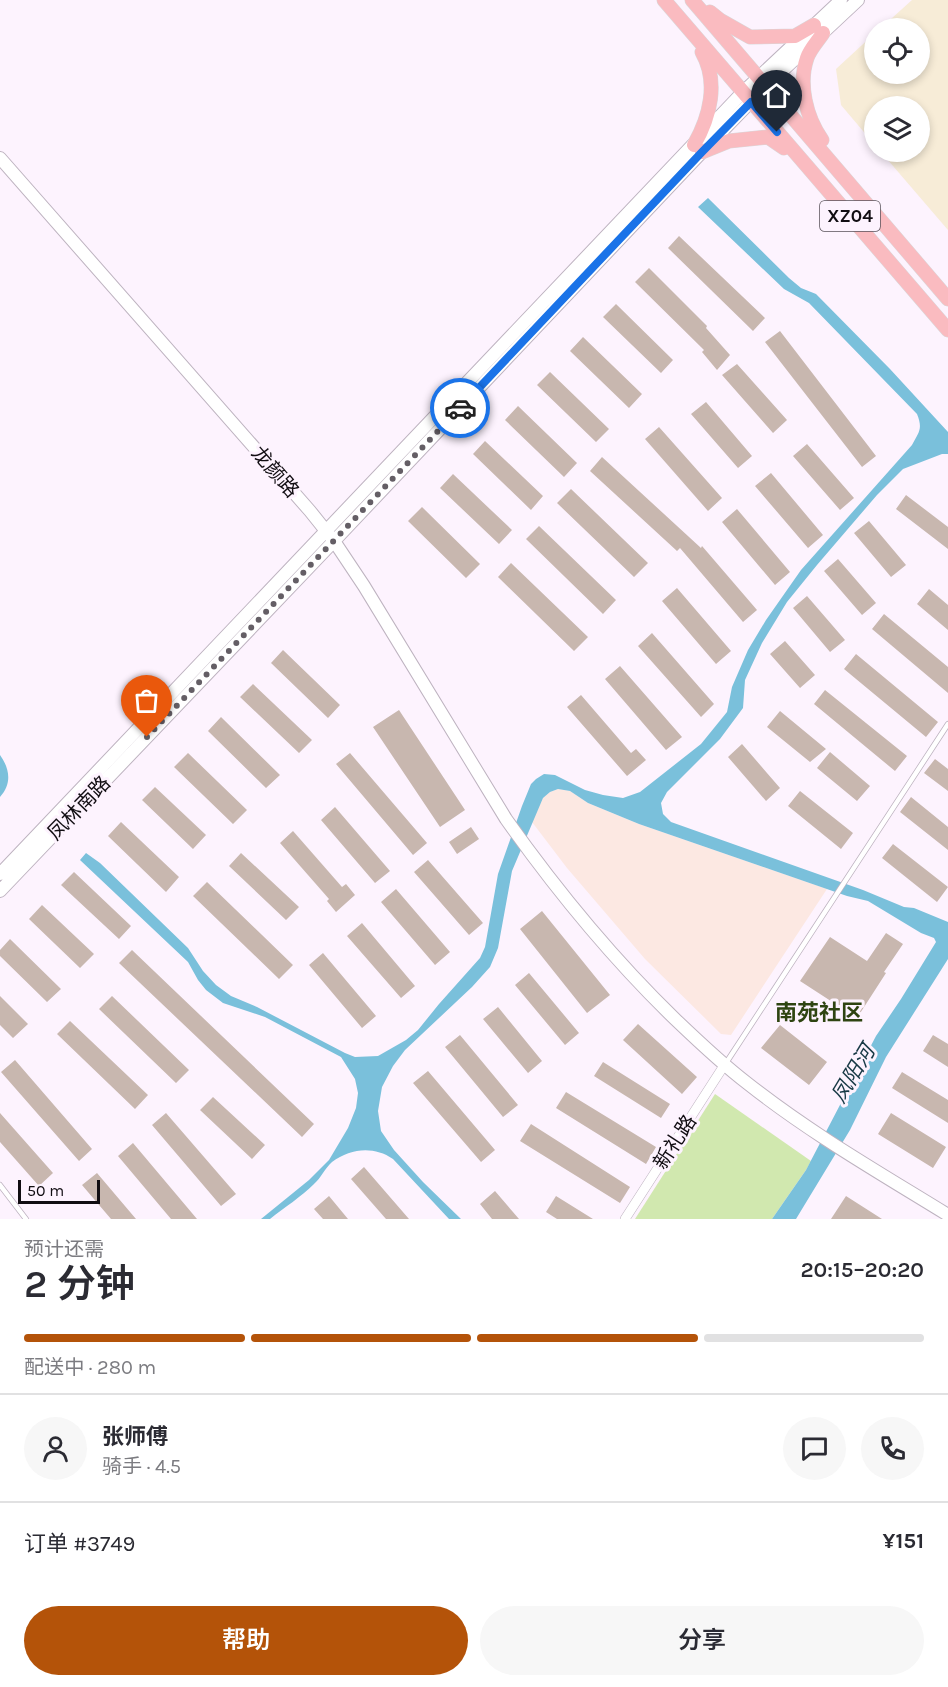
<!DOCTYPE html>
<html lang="zh">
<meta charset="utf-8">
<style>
body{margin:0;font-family:Karla,"Noto Sans SC",sans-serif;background:#f7f7f7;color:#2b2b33;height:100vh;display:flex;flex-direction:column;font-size:22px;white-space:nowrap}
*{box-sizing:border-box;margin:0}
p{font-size:20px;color:#7c7c81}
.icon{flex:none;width:33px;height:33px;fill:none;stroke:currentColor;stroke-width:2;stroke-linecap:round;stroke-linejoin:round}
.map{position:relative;height:1219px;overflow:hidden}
.side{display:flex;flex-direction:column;background:#fff;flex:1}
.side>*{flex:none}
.buttons{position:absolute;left:864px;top:18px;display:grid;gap:12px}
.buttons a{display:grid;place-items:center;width:66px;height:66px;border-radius:50%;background:#fff;box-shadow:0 3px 9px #0003;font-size:30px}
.scale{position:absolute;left:18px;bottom:15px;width:82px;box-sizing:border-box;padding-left:6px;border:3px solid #110d12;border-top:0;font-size:16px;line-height:21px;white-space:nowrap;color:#110d12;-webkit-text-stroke:4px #fdf3fe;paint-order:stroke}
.pin{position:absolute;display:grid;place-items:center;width:51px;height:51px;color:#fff;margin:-62px -26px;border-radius:50% 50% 50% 0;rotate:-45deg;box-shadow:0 0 6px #0007}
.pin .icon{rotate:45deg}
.courier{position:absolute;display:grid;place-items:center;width:60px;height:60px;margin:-30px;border:4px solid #1a73e8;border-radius:50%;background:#fff;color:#222;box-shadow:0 2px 8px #0007}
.head em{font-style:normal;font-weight:600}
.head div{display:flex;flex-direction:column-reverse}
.head{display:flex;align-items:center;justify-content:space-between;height:102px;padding:0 24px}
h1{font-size:39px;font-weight:600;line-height:45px}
.bar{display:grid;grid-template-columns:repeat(4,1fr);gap:9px 6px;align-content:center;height:72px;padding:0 24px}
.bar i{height:8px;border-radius:4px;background:#e1e1e2}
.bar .on{background:#b45309}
.bar p{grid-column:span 4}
.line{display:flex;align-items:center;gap:15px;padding:0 24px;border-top:2px solid #e1e1e2}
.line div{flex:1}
.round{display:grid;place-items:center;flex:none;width:63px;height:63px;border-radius:32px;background:#f7f7f7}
.button{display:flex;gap:12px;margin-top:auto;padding:12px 24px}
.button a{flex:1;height:69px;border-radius:36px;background:#b45309;color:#fff;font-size:24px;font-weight:600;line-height:69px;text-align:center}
.button a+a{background:#f7f7f7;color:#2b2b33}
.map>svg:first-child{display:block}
.industrial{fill:#f7ecd7}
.education{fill:#fce8e2}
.green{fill:#d1e8af}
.water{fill:#7ac0db}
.building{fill:#c8b7af}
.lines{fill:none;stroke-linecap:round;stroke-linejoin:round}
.lane-casing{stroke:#beb3c0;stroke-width:6}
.street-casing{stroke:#beb3c0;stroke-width:10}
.secondary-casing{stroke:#beb3c0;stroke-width:14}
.primary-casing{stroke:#d9d8d9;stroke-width:15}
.lane{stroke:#fff;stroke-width:4.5}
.street{stroke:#fff;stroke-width:9}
.secondary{stroke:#fff;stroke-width:12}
.primary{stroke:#fabbc0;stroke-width:14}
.done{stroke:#645e65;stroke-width:6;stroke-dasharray:0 10.8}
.route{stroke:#1a73e8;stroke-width:8}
.labels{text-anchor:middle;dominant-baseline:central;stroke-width:6;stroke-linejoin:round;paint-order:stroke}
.shield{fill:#fdf3fe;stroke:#585259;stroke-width:1.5}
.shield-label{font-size:18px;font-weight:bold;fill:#110d12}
.street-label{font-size:20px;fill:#110d12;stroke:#fdf3fe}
.water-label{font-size:21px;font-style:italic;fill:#183945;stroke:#fdf3fe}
.quarter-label{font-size:22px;font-weight:bold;fill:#2e4411;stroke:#fdf3fe}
</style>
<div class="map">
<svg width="948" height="1219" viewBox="0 0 948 1219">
<rect width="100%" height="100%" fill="#fdf3fe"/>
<path class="industrial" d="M912 0H948V230L881 152H920V106H874V144L841 105 836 69 874 34V74H920V28H881Z"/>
<path class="education" d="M558 789 570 791 588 803 639 824 827 889 731 1035 721 1034 645 959 567 868 532 822 543 798 550 792Z"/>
<path class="green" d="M715 1094 811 1161 806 1170 772 1219H635Z"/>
<path class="water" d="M708 198 789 278 801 288 816 294 890 369 948 432V454H942L903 469 877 495 817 565 787 602 762 643 745 680 743 708 720 739 667 792 661 803 663 814 671 822 863 890 904 907 914 908 948 922V959L886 1057 850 1130 796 1219H772L806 1170 876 1036 901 999 936 942 934 938 921 933 868 901 847 896 639 824 588 803 570 791 558 789 550 792 543 798 512 871 498 948 490 967 472 987 405 1050 393 1066 382 1087 378 1111 381 1131 394 1150 423 1182 461 1219H449L393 1159C374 1146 351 1148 332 1162 325 1168 321 1178 314 1184 301 1197 285 1207 270 1219H261L309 1180 329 1160 348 1128 356 1108 358 1093 355 1079 341 1057 265 1017 223 1003 206 990 198 980 188 962 80 860 86 853 100 863 188 948 203 971 216 985 231 996 257 1007 345 1053 355 1057 378 1056 406 1040 418 1030 439 1004 480 958 485 947 498 874 522 806 531 784 536 779 544 774 555 775 585 790 603 795 623 798 640 792 701 744 727 712 732 687 748 650 766 620 801 570 912 445C919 432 923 429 917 414L809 303 784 289 698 207Z
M0 755C10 769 12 784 0 797Z"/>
<path class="building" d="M679 236 765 318 753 331 668 248Z
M649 268 707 326 706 328 730 355 717 370 702 352 704 350 635 282Z
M616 304 673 360 661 373 603 317Z
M780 331 876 456 862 467 765 342Z
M583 337 642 394 629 408 570 351Z
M737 364 787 420 773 433 722 375Z
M550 372 609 429 596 442 537 385Z
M706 402 752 456 738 468 691 414Z
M518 406 577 463 564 477 505 420Z
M659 427 722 498 708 511 645 439Z
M485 441 543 496 531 510 473 454Z
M807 444 854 498 840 510 793 456Z
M602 457 701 548 702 546 757 610 743 622 680 548 677 551 590 471Z
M771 473 823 535 808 548 755 486Z
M453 474 512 530 499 544 440 488Z
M571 489 648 563 634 577 557 503Z
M906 495 948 527V549L896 509Z
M422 507 480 564 466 578 408 521Z
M737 509 790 572 775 585 722 522Z
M869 521 906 565 891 577 854 533Z
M539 526 616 600 603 614 526 539Z
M838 559 876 603 862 615 824 571Z
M511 563 588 637 574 651 498 577Z
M677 588 731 651 716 664 662 601Z
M929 589 948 605V630L917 604Z
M807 596 845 640 830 652 793 608Z
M884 614 948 667V693L872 629Z
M652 633 714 704 701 717 638 646Z
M785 641 815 675 800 688 770 654Z
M283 650 340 705 328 718 271 663Z
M856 654 938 722 926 737 844 669Z
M620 666 682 737 666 750 605 679Z
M253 684 312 740 299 753 240 697Z
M825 690 907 756 895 771 814 704Z
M581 695 631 753 636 749 646 760 627 776 567 707Z
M399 710 465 810 440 827 373 727Z
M780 711 826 749 810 762 767 727Z
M221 717 280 775 266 788 208 731Z
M742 744 780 788 766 801 728 757Z
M830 752 870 786 857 801 817 768Z
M188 753 247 810 233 824 174 767Z
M350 753 427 843 413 855 336 764Z
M935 759 948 769V791L924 773Z
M155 787 206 835 193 849 142 800Z
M800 791 853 833 841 849 788 806Z
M911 797 948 827V850L900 812Z
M335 807 390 871 375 883 321 820Z
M121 822 179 877 166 892 108 836Z
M471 827 479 839 457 854 449 842Z
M293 831 342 887 346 884 355 895 336 912 327 901 329 899 280 843Z
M893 844 948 887 937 902 882 858Z
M241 853 299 907 286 920 229 866Z
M428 860 483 923 469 935 414 872Z
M74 872 131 926 119 939 61 885Z
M207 882 293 965 279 979 193 896Z
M396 889 450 952 435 965 381 902Z
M42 905 94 954 80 968 29 919Z
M542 911 610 995 587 1013 520 929Z
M362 923 415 986 401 998 347 936Z
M886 933 903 944 884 972 886 973 857 1018 800 981 830 937 867 961Z
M10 939 61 989 47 1002 0 956V950Z
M132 950 314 1124 302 1137 119 963Z
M323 953 376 1016 362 1028 309 965Z
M529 973 579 1033 565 1045 515 985Z
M0 996 28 1024 13 1038 0 1025Z
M112 996 189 1070 176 1083 99 1009Z
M498 1007 542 1061 528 1073 483 1019Z
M70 1021 148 1095 135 1109 57 1034Z
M638 1024 697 1077 682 1094 623 1040Z
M780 1025 827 1062 809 1085 761 1048Z
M460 1035 518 1105 503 1117 445 1047Z
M933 1035 948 1044V1067L923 1051Z
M15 1060 92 1149 79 1161 1 1072Z
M603 1062 670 1104 661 1118 594 1076Z
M428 1071 495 1150 481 1162 413 1083Z
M902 1072 948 1100V1123L892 1088Z
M566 1092 656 1147 646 1164 556 1108Z
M213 1097 265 1145 252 1159 200 1110Z
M0 1113 53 1173 39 1186 0 1142Z
M166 1113 236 1194 221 1206 152 1125Z
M891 1113 946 1147 933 1168 878 1134Z
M531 1124 630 1187 620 1203 520 1141Z
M133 1143 197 1219H171L118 1156Z
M364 1167 409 1219H386L351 1179Z
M97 1173 136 1219H111L82 1185Z
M495 1191 519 1219H492L480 1204Z
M329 1196 348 1219H323L314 1209Z
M556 1196 593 1219H557L546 1212Z
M846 1196 882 1219H831Z"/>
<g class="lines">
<defs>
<path id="lane" d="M726 1063 948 724
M0 1185 26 1219"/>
<path id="street" d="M625 1219 725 1064"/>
<path id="secondary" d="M0 158 310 511 334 541 364 586 506 819C557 891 613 959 676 1020 699 1042 722 1064 747 1083 810 1133 880 1173 948 1215
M0 874 743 92 841 0
M0 891 334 541 702 152 766 86 858 0"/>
<path id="primary" d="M664 0 948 330
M692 0 948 299
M710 12 720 20 750 37 795 36 814 25
M822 140C806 117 798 84 807 58 810 49 818 41 823 33
M694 145C710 117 719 82 702 52
M702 152 729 141 768 137 784 148"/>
</defs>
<use href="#lane" class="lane-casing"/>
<use href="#street" class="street-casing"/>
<use href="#secondary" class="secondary-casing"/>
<use href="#primary" class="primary-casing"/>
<use href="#lane" class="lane"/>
<use href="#street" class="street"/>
<use href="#secondary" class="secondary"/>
<use href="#primary" class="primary"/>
</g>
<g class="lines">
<path class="done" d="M147 737 460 408"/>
<path class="route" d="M460 408 702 152 751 102 777 132"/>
</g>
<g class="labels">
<rect class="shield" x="820" y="201" width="60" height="30" rx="4.5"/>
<g class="shield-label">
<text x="850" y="216">XZ04</text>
</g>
<g class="street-label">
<text transform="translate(275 472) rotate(49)">龙颜路</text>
<text transform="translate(79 808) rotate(-46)">凤林南路</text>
<text transform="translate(675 1142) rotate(-57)">新礼路</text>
</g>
<g class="water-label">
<text transform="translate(853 1074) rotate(-59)">凤阳河</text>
</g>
<g class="quarter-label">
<text x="819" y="1013">南苑社区</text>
</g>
</g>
</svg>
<div class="buttons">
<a><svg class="icon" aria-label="locate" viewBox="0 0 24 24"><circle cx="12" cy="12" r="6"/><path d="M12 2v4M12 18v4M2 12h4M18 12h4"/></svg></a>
<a><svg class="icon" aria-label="layers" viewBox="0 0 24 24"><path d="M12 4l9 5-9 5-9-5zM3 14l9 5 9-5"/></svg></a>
</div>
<div class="scale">50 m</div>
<div class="pin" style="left:147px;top:737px;background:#ea580c"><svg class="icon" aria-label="bag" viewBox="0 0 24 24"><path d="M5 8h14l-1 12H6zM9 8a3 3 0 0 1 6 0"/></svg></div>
<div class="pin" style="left:777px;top:132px;background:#1f2937"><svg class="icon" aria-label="home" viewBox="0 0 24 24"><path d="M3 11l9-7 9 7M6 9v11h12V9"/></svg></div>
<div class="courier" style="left:460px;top:408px"><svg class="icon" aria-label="car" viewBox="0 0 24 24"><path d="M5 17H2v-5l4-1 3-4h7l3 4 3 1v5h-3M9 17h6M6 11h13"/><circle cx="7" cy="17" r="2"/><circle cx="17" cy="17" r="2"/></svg></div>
</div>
<section class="side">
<div class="head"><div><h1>2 分钟</h1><p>预计还需</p></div><em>20:15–20:20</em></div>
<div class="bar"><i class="on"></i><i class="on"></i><i class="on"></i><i></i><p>配送中 · 280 m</p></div>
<div class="line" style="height:108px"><a class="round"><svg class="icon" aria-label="person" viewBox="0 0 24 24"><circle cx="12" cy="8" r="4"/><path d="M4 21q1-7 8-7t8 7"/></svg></a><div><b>张师傅</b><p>骑手 · 4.5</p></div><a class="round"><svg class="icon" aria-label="chat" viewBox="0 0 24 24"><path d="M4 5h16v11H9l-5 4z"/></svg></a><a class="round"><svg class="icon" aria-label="phone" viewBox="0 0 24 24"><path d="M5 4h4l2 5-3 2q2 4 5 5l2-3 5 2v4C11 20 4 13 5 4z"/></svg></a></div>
<div class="line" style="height:78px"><div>订单 #3749</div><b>¥151</b></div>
<div class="button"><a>帮助</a><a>分享</a></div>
</section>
